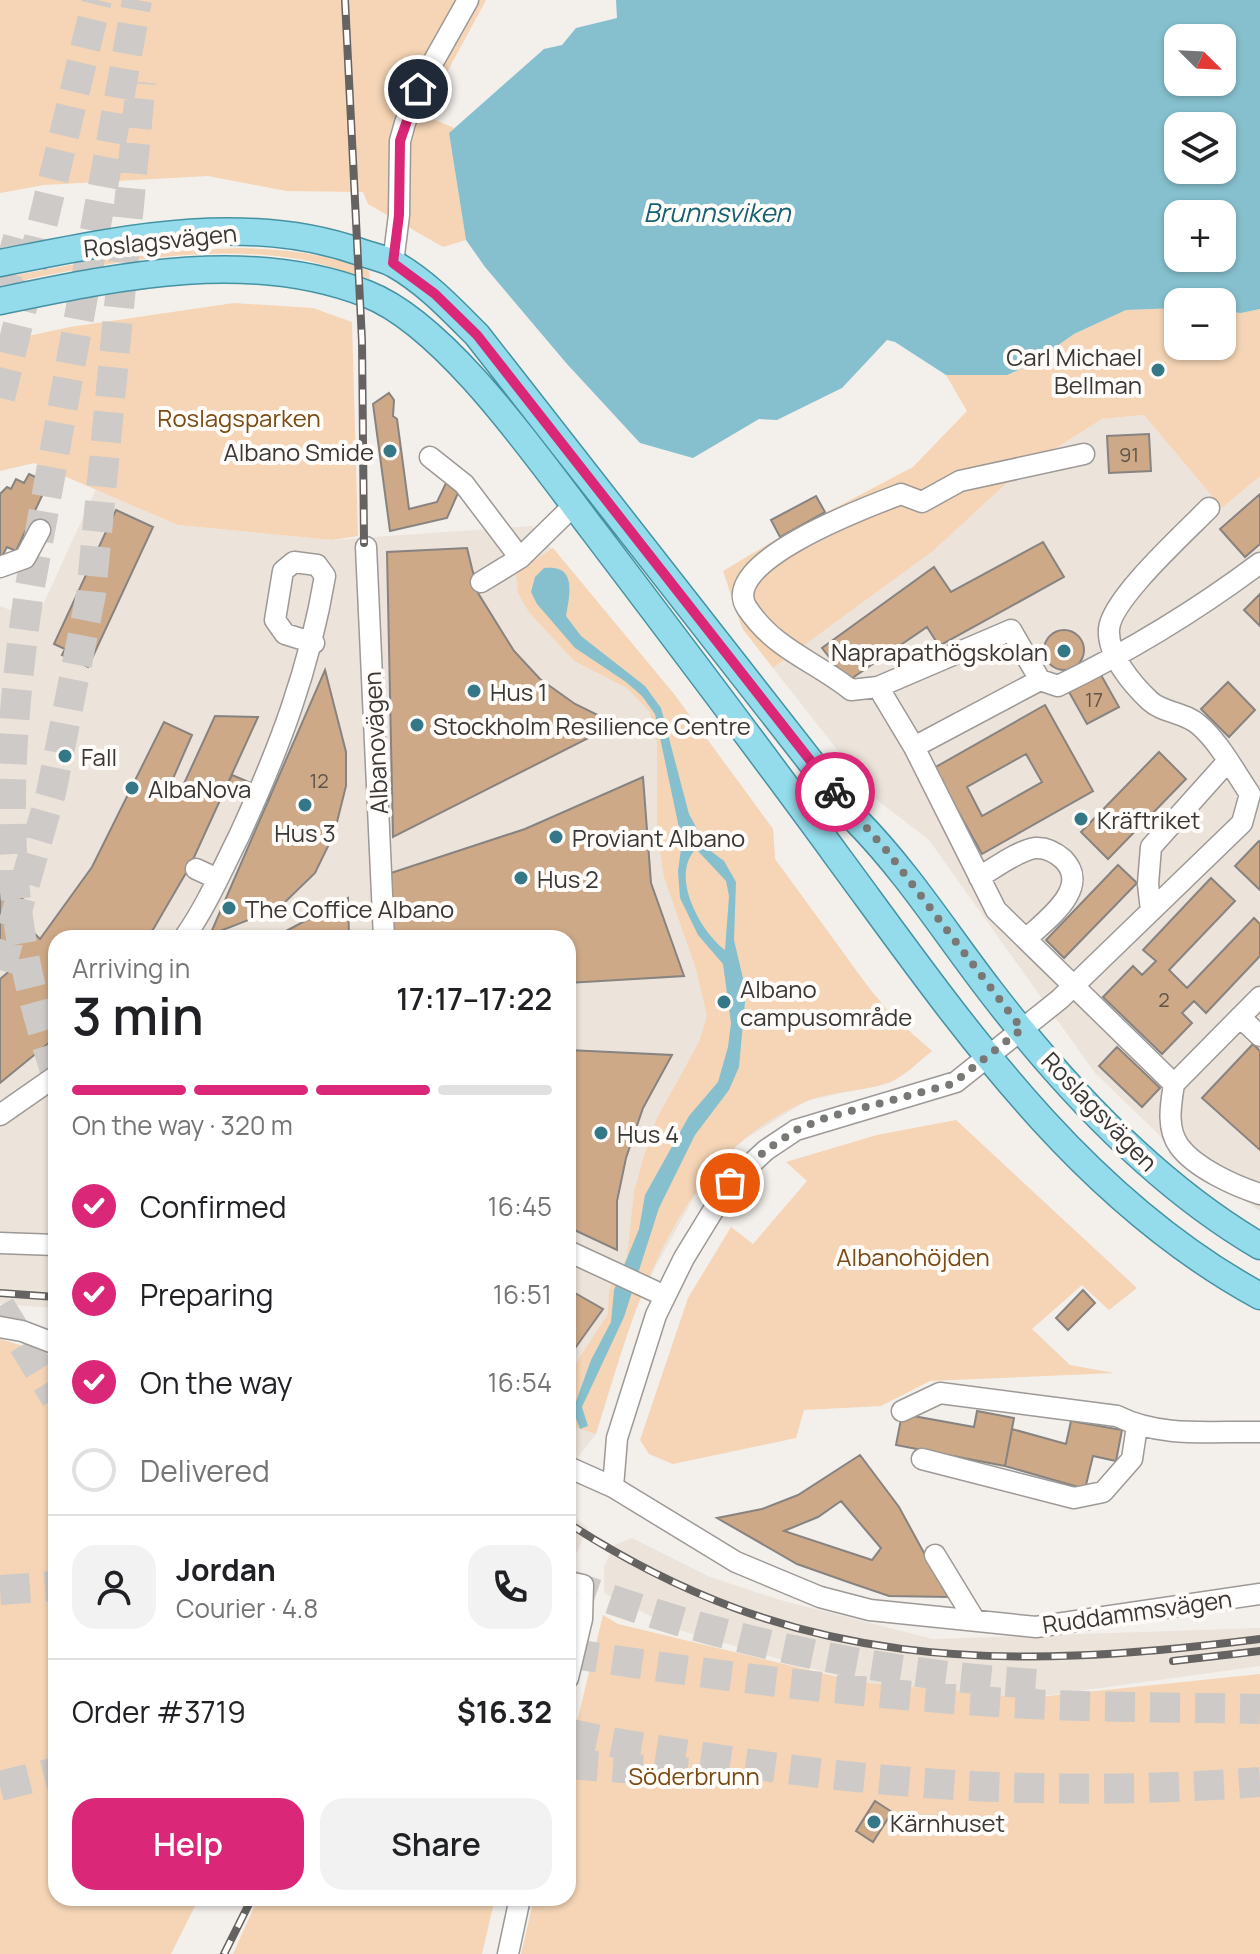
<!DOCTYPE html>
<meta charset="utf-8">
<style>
body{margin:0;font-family:Manrope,sans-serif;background:#f2f2f2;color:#202124;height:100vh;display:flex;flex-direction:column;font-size:30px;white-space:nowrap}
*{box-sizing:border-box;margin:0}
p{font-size:26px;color:#757577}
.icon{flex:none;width:44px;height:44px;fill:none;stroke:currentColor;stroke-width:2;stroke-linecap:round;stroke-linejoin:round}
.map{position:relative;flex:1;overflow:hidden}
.side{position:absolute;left:48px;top:930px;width:528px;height:976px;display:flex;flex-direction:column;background:#fff;border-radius:24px;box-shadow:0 2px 6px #0004}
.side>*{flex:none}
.needle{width:52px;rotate:114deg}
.controls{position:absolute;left:1164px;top:24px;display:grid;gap:16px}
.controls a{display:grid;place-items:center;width:72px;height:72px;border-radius:16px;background:#fff;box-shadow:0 2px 6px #0004;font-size:40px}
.pin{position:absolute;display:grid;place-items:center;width:68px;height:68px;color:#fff;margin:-34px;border:4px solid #fff;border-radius:50%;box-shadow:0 2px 8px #0007}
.courier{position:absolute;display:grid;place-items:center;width:80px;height:80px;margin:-40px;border:6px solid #db2777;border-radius:50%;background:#fff;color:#222;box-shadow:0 2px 10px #0007}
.headline em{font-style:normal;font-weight:600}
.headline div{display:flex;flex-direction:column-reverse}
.headline{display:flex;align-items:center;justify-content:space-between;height:136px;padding:0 24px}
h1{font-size:52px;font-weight:600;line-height:60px}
.bar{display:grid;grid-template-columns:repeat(4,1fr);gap:12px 8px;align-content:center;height:96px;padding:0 24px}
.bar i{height:10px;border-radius:6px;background:#e0e0e0}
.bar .on{background:#db2777}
.bar p{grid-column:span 4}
.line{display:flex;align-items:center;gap:20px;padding:0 24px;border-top:2px solid #e0e0e0}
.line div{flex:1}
.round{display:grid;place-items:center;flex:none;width:84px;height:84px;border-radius:24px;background:#f2f2f2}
ol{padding:0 24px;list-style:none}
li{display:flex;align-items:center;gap:24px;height:88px}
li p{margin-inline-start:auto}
li .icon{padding:8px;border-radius:50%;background:#db2777;color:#fff;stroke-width:4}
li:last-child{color:#757577}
li i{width:44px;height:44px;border:4px solid #e0e0e0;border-radius:50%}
.primary-button{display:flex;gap:16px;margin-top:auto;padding:16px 24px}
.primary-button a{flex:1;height:92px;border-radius:24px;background:#db2777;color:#fff;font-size:32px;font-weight:600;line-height:92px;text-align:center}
.primary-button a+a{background:#f2f2f2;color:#202124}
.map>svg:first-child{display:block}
.built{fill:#ece3da}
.green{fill:#f5d5b6}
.water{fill:#86c0ce;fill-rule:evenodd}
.building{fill:#cea987;stroke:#878380;stroke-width:2;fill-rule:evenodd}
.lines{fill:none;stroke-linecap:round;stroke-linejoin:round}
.highway-tunnel{stroke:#cecac7;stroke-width:30;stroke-dasharray:30 15;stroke-linecap:butt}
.minor-casing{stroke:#9d9996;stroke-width:23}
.major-casing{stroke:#4592a3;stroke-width:29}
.minor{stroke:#fff;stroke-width:20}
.major{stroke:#94dbeb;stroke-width:26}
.rail-casing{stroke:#656361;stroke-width:8}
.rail{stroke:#fffcfa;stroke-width:5;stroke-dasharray:15;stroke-linecap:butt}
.done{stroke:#7a7875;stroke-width:8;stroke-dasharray:0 14.4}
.route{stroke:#db2777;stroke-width:10}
.poi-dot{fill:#347887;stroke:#fffcfa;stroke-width:3}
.labels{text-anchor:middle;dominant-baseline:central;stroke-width:8;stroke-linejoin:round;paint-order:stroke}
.number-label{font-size:20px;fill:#5e544a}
.street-label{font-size:24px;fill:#393836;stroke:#fffcfa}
.poi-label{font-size:24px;fill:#393836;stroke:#fffcfa;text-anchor:start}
.park-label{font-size:24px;fill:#794a11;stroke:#fffcfa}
.water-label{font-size:26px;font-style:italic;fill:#146271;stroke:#fffcfa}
</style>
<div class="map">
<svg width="1260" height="1954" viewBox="0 0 1260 1954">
<rect width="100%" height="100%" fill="#f3efeb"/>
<path class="built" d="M1144 415 1222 508 1260 476V1211L1180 1155 1095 1073 929 840 876 799 773 668 933 551 1020 471 1102 419Z
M96 489 178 525 332 540 532 526 674 694 773 829 775 859 869 988 892 1016 932 1051 891 1082 806 1101 734 1146 698 1190 650 1277 634 1313 596 1434 568 1470V938H56V1308L0 1304V606L36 620Z
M568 1512 588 1528 572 1563 568 1560Z
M632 1538 710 1577 780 1600 933 1639 1260 1628V1666L1028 1698 859 1682 679 1630 604 1593V1567L614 1545Z"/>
<path class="green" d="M0 0H486L424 115 454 128 449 133 466 240 443 247 368 204 363 192 286 191 208 176 44 185 0 193Z
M240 248C284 249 327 253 369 271L370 279C346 273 323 263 299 259 201 243 96 265 0 285V278L135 253Z
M234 303 313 308 352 322 358 536 332 540 178 525 34 463 0 471V342L70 327Z
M1178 308V346H1222V311L1241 313 1260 309V476L1222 508 1144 415 1102 419 1020 471 933 551 773 668 742 628 723 571 780 537 913 467 967 411 946 375H1007L1030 365 1074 334 1126 310Z
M553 548 674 694 773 829 775 859 869 988 892 1016 932 1051C919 1061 903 1078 888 1083 861 1092 830 1091 805 1102 675 1157 633 1311 596 1434L568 1425 569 1392 576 1363 608 1314 609 1290 627 1257 634 1192 644 1156 657 1118 699 1042 707 1016 696 969 664 877 657 831V742L650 712 627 688 576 662 562 648 529 612 518 593 516 573Z
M956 1120 1137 1288 1109 1310 1082 1285 1032 1329 1070 1365 1114 1373 930 1381 881 1406 804 1410 796 1438 673 1464 649 1454 640 1440 688 1298 731 1227 753 1244 807 1181 786 1162 877 1135Z
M0 1339 56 1356V1898H199L171 1954H0Z
M603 1615 618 1624 859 1682 1028 1698 1260 1674V1954H521L534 1898H568V1759Z
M258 1898H495L482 1954H233Z"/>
<path class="water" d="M616 0H1260V309L1241 313 1222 311V302H1178V308L1126 310 1074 334 1030 365 1007 375H946L895 342 887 340 842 388 777 420 759 419 693 458 640 443 567 364 485 267 466 240 449 133 544 49 562 45 576 28 617 18ZM1178 38H1222V82H1178ZM1178 126H1222V170H1178ZM1178 214H1222V258H1178Z
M544 568C577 564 570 593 566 616L581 636 645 686 661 708 689 814 708 849 724 861 736 882 734 940 746 991 739 1067 729 1090 695 1135 659 1208 624 1317 582 1407 588 1426 580 1429 573 1410 591 1360 611 1322 614 1290 639 1229 645 1195 689 1116 718 1082 728 1047 731 1023 723 964 698 935 680 898 678 871 682 842 655 714 642 696 626 682 575 648 537 604 531 592 535 577ZM696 849 726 881 729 896 725 950C701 932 669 876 696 849Z"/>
<path class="building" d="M389 393 394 400 393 416 397 419 409 509 437 502 446 483 458 493 447 518 390 531 373 404Z
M1149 434 1151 471 1109 473 1107 436Z
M29 474 48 483 16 551 7 547 0 560V494L7 487 11 489 16 479 24 483Z
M1260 494V544L1245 557 1220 529Z
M816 496 825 512 780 537 771 520Z
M116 510 153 527 88 667 62 655 65 649 54 644Z
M1043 542 1064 577 939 646 927 627 848 681 822 648 934 567 951 592Z
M467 548 478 593 514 651 540 679 575 704 616 724 393 837 387 552Z
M1260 594V626L1244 610Z
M1044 650a20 20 0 1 1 40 0a20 20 0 1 1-40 0Z
M325 670 346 752V786L334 834 315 873 279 908 210 935Z
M1101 675 1119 707 1087 724 1069 692Z
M1228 682 1255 710 1229 737 1201 709Z
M1045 705 1093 791 982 854 934 768ZM1026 754 1042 782 982 816 967 787Z
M215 716 258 717 190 866 154 928 146 938H56V1037L0 1083V979L18 964 12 957 0 960V889L21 897 28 905 33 932 40 939 92 867 164 722 192 735 171 783 182 788Z
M1159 752 1186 779 1108 859 1081 832Z
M232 775 272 792 268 802 228 784Z
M643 777 651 883 684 976 568 983V938H392L391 873 525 829Z
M1259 841 1260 842V890L1235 866Z
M1118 865 1137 883 1064 958 1046 940Z
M1211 878 1235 901 1169 970 1187 988 1254 918 1260 924V956L1206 1013 1194 1001 1182 1013 1192 1023 1162 1054 1103 997 1133 966 1142 975 1156 961 1143 950Z
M348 898 349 938H327V934L319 938H273Z
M1253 1044 1260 1051V1150L1202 1098Z
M1117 1047 1160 1088 1142 1107 1099 1066Z
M568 1050 672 1055 643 1108 626 1158 617 1201V1250L568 1227Z
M568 1289 603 1309 568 1358Z
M1083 1290 1095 1303 1068 1330 1056 1318Z
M977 1411 1014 1418 1005 1466 896 1445 902 1414 974 1427Z
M1071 1421 1122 1430 1116 1461 1093 1456 1085 1489 1005 1466 1012 1429 1066 1444Z
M860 1455 899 1507 948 1597 889 1596 848 1582 797 1564 717 1518 762 1509 798 1495ZM841 1501 881 1548 872 1560 784 1531 818 1517Z
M875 1801 892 1812 873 1842 856 1831Z"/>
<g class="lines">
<path class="highway-tunnel" d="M0 302 18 238
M0 398 97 0
M0 970 51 793 91 594 141 82
M56 1074C43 1032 29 988 22 944 2 826 12 710 29 592L137 0
M0 1306 56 1398
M568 1584C718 1640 877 1674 1036 1684
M0 1590 56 1586
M568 1653C715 1676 862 1694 1010 1703 1093 1708 1177 1707 1260 1709
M568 1733C619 1745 671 1752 723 1760 904 1788 1077 1796 1260 1782
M568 1764 690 1773
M0 1786 56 1772"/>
<defs>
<path id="minor" d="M393 263 399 215 400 141 405 123 418 89 468 0
M430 457 464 484 520 558
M366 547 384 938
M0 567 25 558 40 530
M481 582 520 558 574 505
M1040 680 1011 630 878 687 851 690C815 661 775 650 747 608 716 562 872 505 901 494L922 502 960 481 1084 454
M878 687 914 747 996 910 1174 1084 1260 997
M914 747 1040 680 1058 686C1130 651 1196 611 1260 563
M196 869 218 879
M979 877C995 868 1017 851 1035 848 1046 847 1055 852 1063 859 1092 888 1046 920 1026 939
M1151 911 1148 884 1151 847 1227 762
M184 938C206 907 222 870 239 836 279 749 309 671 325 576L317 565 294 562 283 571 275 620 285 634 314 643
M1240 1017 1260 1036
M1174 1084C1171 1103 1166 1128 1179 1146 1195 1168 1235 1186 1260 1194
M0 1115 56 1076
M0 1243 56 1245
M568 1251 665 1296
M0 1327 22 1331 56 1344
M902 1411 940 1393 1117 1416C1161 1438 1211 1431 1260 1432
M922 1459 1074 1498 1103 1492 1132 1459 1137 1426
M568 1467 613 1487 736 1562 820 1597 870 1610 1036 1627 1260 1594
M613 1487 617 1438 656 1315 684 1258 730 1183 766 1150 796 1130 956 1082 1060 999 1242 823 1250 794C1235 772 1219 742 1199 725 1185 712 1163 713 1150 701 1133 685 1107 655 1109 629 1111 599 1187 531 1209 508
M935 1555 974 1619
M568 1582 583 1585 582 1619 568 1678
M508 1954 520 1898"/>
<path id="major" d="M0 263C117 240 244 211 360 252 371 256 384 258 394 264 426 282 452 310 477 335L857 821C907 872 945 932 988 988 1062 1085 1154 1184 1260 1246
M0 301C120 276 249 248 367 294 447 325 540 461 593 530 675 638 757 746 837 856 958 1020 1076 1196 1260 1296"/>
</defs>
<use href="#minor" class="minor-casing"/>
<use href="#major" class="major-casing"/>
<use href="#minor" class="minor"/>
<use href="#major" class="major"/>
<defs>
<path id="rail" d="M345 0 362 341 364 543
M0 1293 56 1297
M568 1523C795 1671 1001 1672 1260 1639
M1173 1661 1260 1651
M224 1954 252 1898"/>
</defs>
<use href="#rail" class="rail-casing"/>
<use href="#rail" class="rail"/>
</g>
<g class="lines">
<path class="done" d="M730 1183 766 1150 796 1130 825 1118 952 1084 1022 1029 887 851 835 792"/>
<path class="route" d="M418 89 400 141 399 215 393 263 435 294 477 335 835 792"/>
</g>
<g class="poi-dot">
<circle cx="1158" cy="370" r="8"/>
<circle cx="390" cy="451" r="8"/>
<circle cx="1064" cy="651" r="8"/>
<circle cx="474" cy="691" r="8"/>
<circle cx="417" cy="725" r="8"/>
<circle cx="65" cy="756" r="8"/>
<circle cx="132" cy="788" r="8"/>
<circle cx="305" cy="805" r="8"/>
<circle cx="1081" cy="819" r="8"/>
<circle cx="556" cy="837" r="8"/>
<circle cx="521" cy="878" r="8"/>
<circle cx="229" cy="908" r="8"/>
<circle cx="724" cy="1002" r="8"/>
<circle cx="601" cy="1133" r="8"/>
<circle cx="874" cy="1822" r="8"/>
</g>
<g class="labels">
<g class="number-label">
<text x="1129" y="454">91</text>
<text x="1094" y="699">17</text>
<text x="319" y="780">12</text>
<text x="1164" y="999">2</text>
</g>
<g class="street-label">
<text transform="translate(160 240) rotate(-6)">Roslagsvägen</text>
<text transform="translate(375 743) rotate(-93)">Albanovägen</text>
<text transform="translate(1100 1111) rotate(46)">Roslagsvägen</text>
<text transform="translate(1137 1611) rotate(-8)">Ruddammsvägen</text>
</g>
<g class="poi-label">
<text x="1142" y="356" text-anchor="end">Carl Michael<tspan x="1142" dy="28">Bellman</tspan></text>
<text x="374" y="451" text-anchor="end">Albano Smide</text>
<text x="1048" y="651" text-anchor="end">Naprapathögskolan</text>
<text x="490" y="691">Hus 1</text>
<text x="433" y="725">Stockholm Resilience Centre</text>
<text x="81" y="756">Fall</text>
<text x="148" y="788">AlbaNova</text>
<text x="1097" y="819">Kräftriket</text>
<text x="305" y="832" text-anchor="middle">Hus 3</text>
<text x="572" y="837">Proviant Albano</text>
<text x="537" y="878">Hus 2</text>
<text x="245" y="908">The Coffice Albano</text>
<text x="740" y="988">Albano<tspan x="740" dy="28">campusområde</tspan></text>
<text x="617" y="1133">Hus 4</text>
<text x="890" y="1822">Kärnhuset</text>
</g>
<g class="park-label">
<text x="239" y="417">Roslagsparken</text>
<text x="913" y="1256">Albanohöjden</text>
<text x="694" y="1775">Söderbrunn</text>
</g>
<g class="water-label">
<text x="717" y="212">Brunnsviken</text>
</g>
</g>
</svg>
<div class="controls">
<a><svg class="needle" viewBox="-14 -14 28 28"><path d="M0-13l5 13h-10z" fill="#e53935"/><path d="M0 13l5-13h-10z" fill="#757577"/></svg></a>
<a><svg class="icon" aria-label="layers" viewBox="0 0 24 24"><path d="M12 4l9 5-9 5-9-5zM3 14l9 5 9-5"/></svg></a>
<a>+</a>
<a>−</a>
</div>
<div class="pin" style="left:730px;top:1183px;background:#ea580c"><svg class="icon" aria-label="bag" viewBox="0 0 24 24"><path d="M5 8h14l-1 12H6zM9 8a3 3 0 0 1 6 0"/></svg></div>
<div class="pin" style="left:418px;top:89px;background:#1f2937"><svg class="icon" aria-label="home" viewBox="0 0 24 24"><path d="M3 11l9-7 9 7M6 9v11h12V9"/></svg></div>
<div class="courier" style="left:835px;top:792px"><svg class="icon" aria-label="bike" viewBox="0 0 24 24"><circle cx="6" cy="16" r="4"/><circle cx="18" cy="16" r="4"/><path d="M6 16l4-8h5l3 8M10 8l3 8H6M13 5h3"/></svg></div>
<section class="side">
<div class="headline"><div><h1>3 min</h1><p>Arriving in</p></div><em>17:17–17:22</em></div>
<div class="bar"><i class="on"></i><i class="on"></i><i class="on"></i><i></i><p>On the way · 320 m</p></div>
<ol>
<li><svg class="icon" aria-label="check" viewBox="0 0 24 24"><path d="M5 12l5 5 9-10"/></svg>Confirmed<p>16:45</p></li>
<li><svg class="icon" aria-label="check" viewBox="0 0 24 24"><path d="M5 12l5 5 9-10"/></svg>Preparing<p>16:51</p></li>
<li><svg class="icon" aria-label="check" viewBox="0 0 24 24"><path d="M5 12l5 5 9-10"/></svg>On the way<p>16:54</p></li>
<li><i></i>Delivered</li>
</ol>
<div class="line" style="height:144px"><a class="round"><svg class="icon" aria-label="person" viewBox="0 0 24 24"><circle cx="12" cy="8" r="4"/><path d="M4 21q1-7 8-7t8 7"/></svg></a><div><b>Jordan</b><p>Courier · 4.8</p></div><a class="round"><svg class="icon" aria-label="phone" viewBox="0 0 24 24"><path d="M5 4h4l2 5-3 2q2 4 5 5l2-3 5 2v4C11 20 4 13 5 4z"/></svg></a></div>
<div class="line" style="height:104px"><div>Order #3719</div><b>$16.32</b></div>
<div class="primary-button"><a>Help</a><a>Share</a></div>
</section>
</div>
